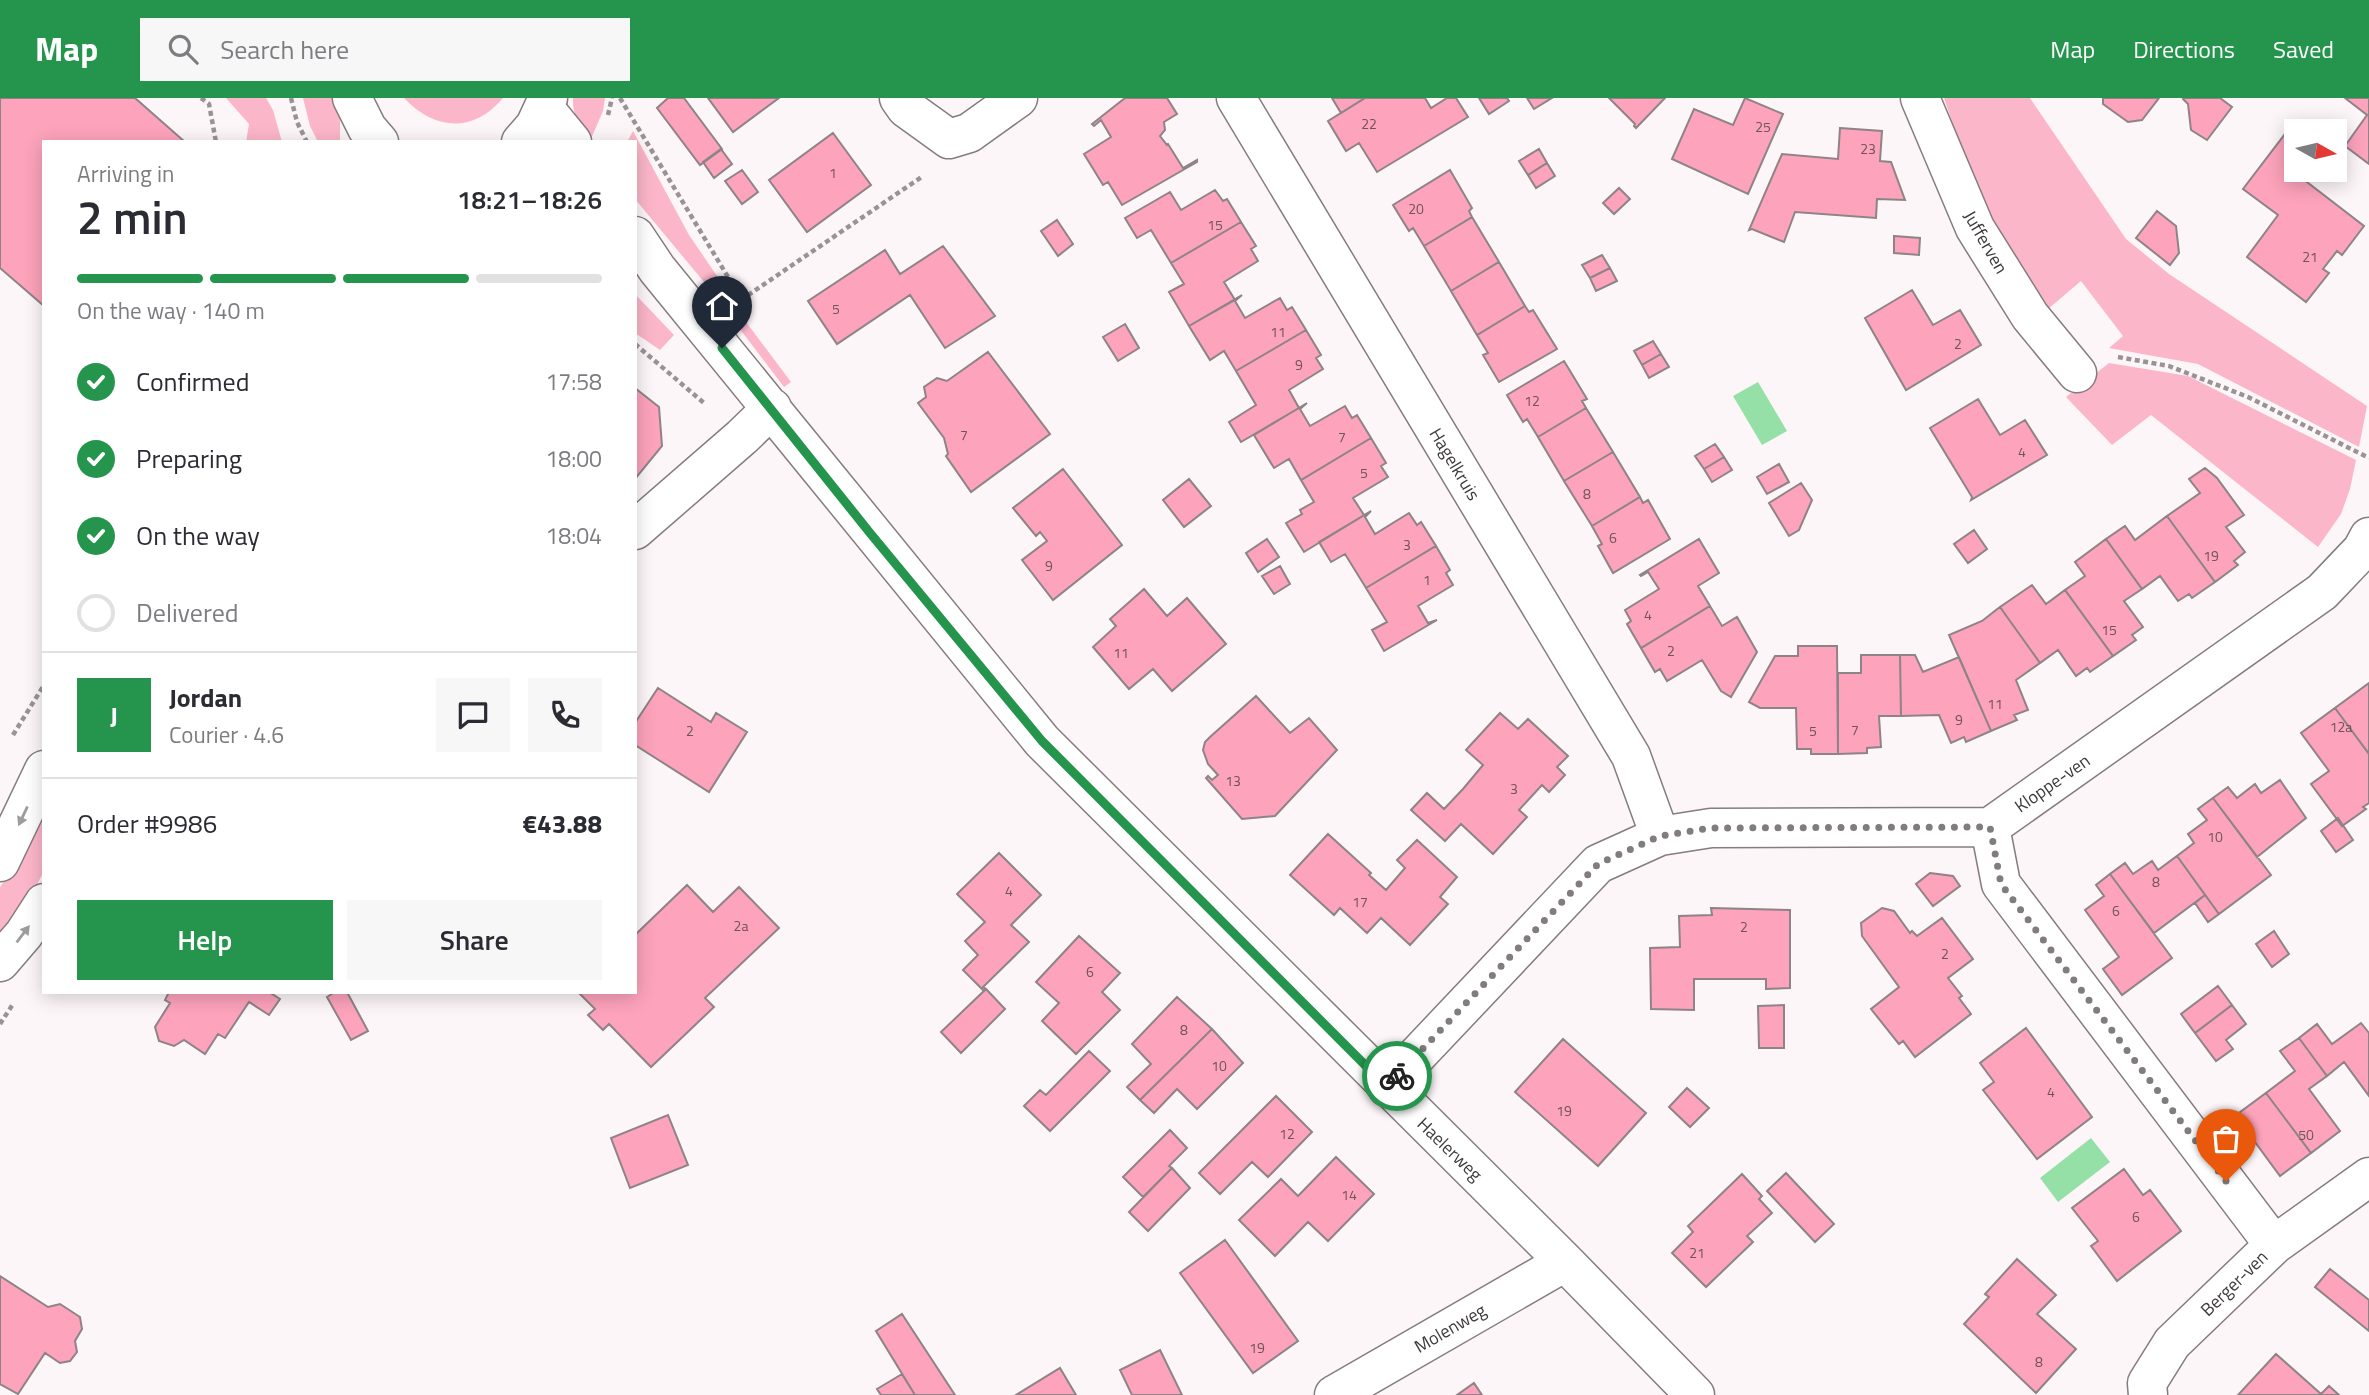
<!DOCTYPE html>
<meta charset="utf-8">
<style>
body{margin:0;font-family:"Titillium Web",sans-serif;background:#f7f7f7;color:#2b2b33;height:100vh;display:flex;flex-direction:column;font-size:26px;white-space:nowrap}
*{box-sizing:border-box;margin:0}
p{font-size:23px;color:#7c7c81}
.icon{flex:none;width:38px;height:38px;fill:none;stroke:currentColor;stroke-width:2;stroke-linecap:round;stroke-linejoin:round}
.map{position:relative;flex:1;overflow:hidden}
.sheet{position:absolute;left:42px;top:42px;width:595px;height:854px;display:flex;flex-direction:column;background:#fff;border-radius:0px;box-shadow:0 4px 18px #0003}
.sheet>*{flex:none}
.needle{width:46px;rotate:98deg}
.fabs{position:absolute;left:2284px;top:21px;display:grid;gap:14px}
.fabs a{display:grid;place-items:center;width:63px;height:63px;border-radius:0px;background:#fff;box-shadow:0 4px 18px #0003;font-size:35px}
.pin{position:absolute;display:grid;place-items:center;width:60px;height:60px;color:#fff;margin:-72px -30px;border-radius:50% 50% 50% 0;rotate:-45deg;box-shadow:0 0 7px #0007}
.pin .icon{rotate:45deg}
.courier{position:absolute;display:grid;place-items:center;width:70px;height:70px;margin:-35px;border:5px solid #25954e;border-radius:50%;background:#fff;color:#222;box-shadow:0 2px 9px #0007}
.head em{font-style:normal;font-weight:600}
.head div{display:flex;flex-direction:column-reverse}
.head{display:flex;align-items:center;justify-content:space-between;height:119px;padding:0 35px}
h1{font-size:46px;font-weight:600;line-height:52px}
.bar{display:grid;grid-template-columns:repeat(4,1fr);gap:10px 7px;align-content:center;height:84px;padding:0 35px}
.bar i{height:9px;border-radius:5px;background:#e1e1e2}
.bar .on{background:#25954e}
.bar p{grid-column:span 4}
.line{display:flex;align-items:center;gap:18px;padding:0 35px;border-top:2px solid #e1e1e2}
.line div{flex:1}
.round{display:grid;place-items:center;flex:none;width:74px;height:74px;border-radius:0px;background:#f7f7f7}
ol{padding:0 35px;list-style:none}
li{display:flex;align-items:center;gap:21px;height:77px}
li p{margin-inline-start:auto}
li .icon{padding:7px;border-radius:50%;background:#25954e;color:#fff;stroke-width:4}
li:last-child{color:#7c7c81}
li i{width:38px;height:38px;border:4px solid #e1e1e2;border-radius:50%}
.button{display:flex;gap:14px;margin-top:auto;padding:14px 35px}
.button a{flex:1;height:80px;border-radius:0px;background:#25954e;color:#fff;font-size:28px;font-weight:600;line-height:80px;text-align:center}
.button a+a{background:#f7f7f7;color:#2b2b33}
header{display:flex;align-items:center;gap:42px;box-sizing:border-box;height:98px;padding:0 35px;background:#25954e;color:#fff}
header strong{font-size:33px}
nav{display:flex;gap:38px;margin-inline-start:auto;font-size:24px}
.search{width:490px;height:63px;background:#f7f7f7;display:flex;align-items:center;gap:18px;box-sizing:border-box;padding:0 24px;border-radius:0px;color:#7c7c81;font-size:26px}
.map>svg:first-child{display:block}
.green{fill:#fcb6c9}
.water{fill:#94e0a6}
.building{fill:#fda3bc;stroke:#8e8386;stroke-width:2}
.lines{fill:none;stroke-linecap:round;stroke-linejoin:round}
.minor-casing{stroke:#867c7e;stroke-width:41}
.major-casing{stroke:#867c7e;stroke-width:41}
.path{stroke:#999395;stroke-width:4.5;stroke-dasharray:5 3.5;stroke-linecap:butt}
.minor{stroke:#fff;stroke-width:38}
.major{stroke:#fff;stroke-width:38}
.oneway{fill:#9e9c9d}
.done{stroke:#817c7d;stroke-width:7;stroke-dasharray:0 12.6}
.route{stroke:#25954e;stroke-width:9}
.labels{text-anchor:middle;dominant-baseline:central;stroke-width:7;stroke-linejoin:round;paint-order:stroke}
.number-label{font-size:14px;fill:#6e545b}
.street-label{font-size:18px;fill:#3e3a3b;stroke:#fff}
</style>
<header>
<strong>Map</strong>
<div class="search"><svg class="icon" aria-label="search" viewBox="0 0 24 24"><circle cx="10" cy="10" r="6"/><path d="M15 15l6 6"/></svg>Search here</div>
<nav><a>Map</a><a>Directions</a><a>Saved</a></nav>
</header>
<div class="map">
<svg width="2369" height="1297" viewBox="0 0 2369 1297">
<rect width="100%" height="100%" fill="#fdf6f8"/>
<path class="green" d="M226 0H266L273 12 282 44H246L249 26Z
M303 0H336L340 16V44H318L310 28Z
M404 0H503C473 36 434 32 404 0Z
M573 0H605L603 13 590 43C581 29 572 18 573 0Z
M1944 0H2030L2126 141 2169 176 2367 308 2359 349 2198 266 2109 250 2123 238 2081 183 2041 217 1970 77Z
M633 33 689 137 734 203 724 208 635 101V44H627Z
M635 196 674 237 660 252 635 235Z
M740 216 791 284 784 289 733 222Z
M2109 265 2188 278 2356 362 2350 391 2341 416 2318 449 2151 317 2112 347 2066 299Z
M40 719H44V773L22 816 0 847V789L15 768Z"/>
<path class="water" d="M1758 284 1787 333 1762 347 1733 298Z
M2091 1040 2110 1064 2058 1104 2040 1080Z"/>
<path class="building" d="M0 0H135L185 44H44V208L0 170Z
M668 0H684L722 51 700 67 657 10Z
M708 0H779L733 34Z
M1125 0H1167L1177 16 1164 24 1165 32 1160 38 1167 47 1168 46 1183 70 1197 62V64L1122 107 1108 84 1103 87 1084 56 1111 39 1101 22 1094 28 1092 26Z
M1332 0H1365L1341 15Z
M1365 0H1425L1431 10 1447 0H1456L1468 19 1377 74 1359 45 1346 53 1328 23Z
M1479 0H1507L1509 3 1489 16Z
M1527 0H1552L1534 11Z
M1609 0H1665L1636 30 1634 28 1635 26Z
M1745 0 1783 16 1748 96 1672 61 1694 11 1733 27Z
M2103 0H2159L2142 22 2128 24 2103 6Z
M2184 0H2220L2232 9 2207 42 2191 32 2188 6 2183 1Z
M2345 0H2369V66L2345 48 2367 17Z
M1840 30 1882 33 1880 63 1891 64 1905 102 1877 101 1876 120 1795 114 1784 144 1752 131 1749 132 1782 56 1838 61Z
M2288 32 2296 38V72H2316L2307 84 2364 128 2342 157 2337 153 2323 171 2329 175 2306 204 2247 159 2278 117 2243 91Z
M833 35 871 87 807 134 769 82Z
M721 51 732 66 714 80 703 64Z
M1539 51 1547 65 1528 77 1519 63Z
M1547 65 1555 78 1536 90 1528 77Z
M742 72 758 94 742 106 725 83Z
M1450 72 1472 110 1469 113 1472 119 1424 148 1413 130 1409 133 1393 107Z
M1619 90 1630 101 1614 116 1603 105Z
M1215 92 1223 103 1227 101 1241 124 1171 165 1151 132 1137 140 1125 120 1170 94 1181 112Z
M2157 113 2176 128 2179 155 2170 167 2136 140Z
M1472 119 1499 164 1451 193 1424 148Z
M1057 122 1073 146 1058 158 1041 133Z
M1241 124 1256 148 1251 151 1258 163 1224 184 1235 202 1189 228 1169 194 1184 186 1171 165Z
M1894 138 1920 140 1919 157 1894 155Z
M943 148 995 218 945 250 910 197 837 246 808 203 885 152 900 176Z
M1602 157 1610 170 1590 180 1582 167Z
M1499 164 1525 208 1477 237 1451 193Z
M1610 170 1617 183 1596 193 1590 180Z
M1912 192 1933 227 1960 212 1981 247 1906 292 1865 220Z
M1242 197 1235 203 1245 220 1280 200 1287 212 1292 209 1306 232 1236 273 1224 253 1210 262 1189 228Z
M1525 208 1529 214 1533 212 1557 251 1499 284 1483 257 1488 255 1477 237Z
M1125 226 1139 250 1118 263 1103 239Z
M1306 232 1321 257 1316 260 1323 271 1289 292 1299 310 1241 344 1229 324 1256 307 1236 273Z
M1653 243 1661 256 1642 267 1634 253Z
M988 254 1050 336 971 394 946 358 948 356 944 340 918 305 926 299 924 289 937 280 947 283Z
M1661 256 1669 269 1649 280 1642 267Z
M1564 263 1587 301 1582 303 1586 310 1538 339 1527 321 1523 324 1507 297Z
M635 290 659 309 662 348 635 381Z
M1978 301 2000 337 2025 322 2047 357 1971 402 1972 399 1930 330Z
M1307 305 1300 311 1310 328 1345 308 1352 320 1357 317 1371 340 1301 382 1289 361 1274 370 1254 337Z
M1586 310 1613 354 1564 383 1538 339Z
M1371 340 1386 365 1381 368 1388 379 1353 400 1364 417 1371 413 1304 454 1286 425 1302 416 1300 412 1314 404 1301 382Z
M1715 346 1724 359 1704 371 1695 358Z
M1613 354 1640 399 1592 428 1564 383Z
M1724 359 1732 372 1712 384 1704 371Z
M1779 366 1789 384 1767 396 1757 379Z
M2205 370 2217 380 2244 417 2226 429 2245 454 2234 463 2238 467 2215 484 2167 418 2200 395 2189 381Z
M1063 371 1122 447 1053 502 1022 462 1047 443 1040 434 1036 438 1013 410Z
M1189 381 1211 408 1184 429 1163 402Z
M1801 385 1812 402 1799 432 1789 438 1769 405Z
M1640 399 1643 405 1648 402 1670 441 1613 475 1598 448 1602 446 1592 428Z
M1371 413 1365 419 1375 436 1409 415 1417 427 1421 424 1436 448 1366 490 1345 456 1331 464 1319 444Z
M2167 418 2215 484 2192 500 2189 496 2178 503 2160 478 2142 491 2106 441 2125 428 2135 442Z
M1974 432 1987 451 1968 465 1954 446Z
M1267 441 1279 459 1258 474 1246 455Z
M1699 441 1719 475 1698 488 1710 508 1641 550 1627 526 1631 523 1625 512 1659 491 1648 474 1641 478 1640 477Z
M2106 441 2142 491 2124 503 2143 529 2132 537 2136 542 2113 558 2065 492 2085 478 2075 464Z
M1436 448 1450 472 1446 475 1453 487 1418 508 1428 525 1437 522 1384 553 1372 532 1387 524 1366 490Z
M1280 468 1290 486 1274 496 1262 478Z
M2032 487 2046 506 2065 492 2113 558 2090 574 2087 570 2076 578 2058 552 2040 565 2000 509Z
M1144 491 1167 518 1187 500 1226 546 1172 593 1153 571 1129 591 1093 549 1116 528 1110 521Z
M1710 508 1722 528 1737 519 1757 554 1731 599 1721 593 1702 562 1667 583 1660 571 1655 574 1641 550Z
M2000 509 2040 565 2016 582 2028 612 2014 617 2017 622 1991 633 1949 537 1982 523Z
M1798 548H1837L1838 656H1811V651H1797L1796 610H1760L1749 604 1775 558H1798Z
M1861 557H1900L1901 618H1879L1881 649 1867 650V655L1838 656V575H1861Z
M1900 557H1915L1923 574 1959 559 1991 633 1966 644 1964 639 1951 645 1939 617 1901 618Z
M2369 585V656L2335 610Z
M658 590 711 624 716 615 747 634 709 694 635 647V625Z
M1256 598 1290 635 1309 620 1337 652 1275 718 1242 721 1206 680 1208 678 1212 682 1218 677 1208 666 1203 652 1205 644 1210 639Z
M2335 610 2369 656V705L2363 709 2366 711 2342 728 2311 686 2329 673 2301 635Z
M1500 615 1518 631 1528 621 1568 658 1557 669 1565 677 1549 694 1542 687 1519 712 1527 719 1493 756 1461 726 1445 743 1411 712 1427 695 1444 711 1463 691 1483 667 1466 652Z
M2280 682 2306 720 2257 759 2213 700 2228 689 2237 700 2255 686 2261 695Z
M2213 700 2271 777 2219 816 2177 758 2194 745 2188 736 2207 722 2198 711Z
M2338 720 2353 742 2336 754 2321 733Z
M1328 736 1371 775 1369 777 1386 792 1405 770 1397 762 1417 742 1457 779 1440 799 1448 806 1410 847 1381 820 1367 835 1340 810 1334 817 1290 777Z
M999 755 1041 797 1011 827 1029 844 983 889 986 891 984 893 963 872 978 857 965 843 985 824 957 796Z
M2177 758 2205 797 2154 835 2110 776 2125 765 2133 776 2152 763 2158 772Z
M1930 775 1953 778 1960 788 1933 808 1916 786Z
M2110 776 2172 860 2122 897 2103 871 2119 859 2085 812 2104 798 2096 787Z
M687 787 713 814 739 789 779 830 705 900 714 909 651 969 609 926 603 932 588 917 595 911 578 894H635V837Z
M2205 797 2219 816 2208 824 2195 805Z
M1711 810 1790 812V890L1766 891V881H1694V912L1651 911 1650 850 1680 849 1679 818 1712 817Z
M1882 810 1894 813 1910 835 1912 833 1917 838 1942 820 1973 861 1948 880 1962 898 1959 900 1971 916 1915 959 1903 943 1899 946 1871 911 1899 889 1862 838 1861 825Z
M2274 833 2289 856 2272 869 2256 846Z
M1079 838 1120 875 1102 894 1120 912 1076 956 1042 923 1059 905 1036 884Z
M2218 888 2232 907 2195 935 2181 916Z
M986 891 1005 911 961 955 941 934Z
M165 894H269L280 901 269 917 249 904 225 940 218 936 205 956 184 942 174 948 159 943 155 929 170 905 165 902 168 896Z
M335 894H347L368 933 351 942 327 899Z
M1177 899 1212 931 1140 1002 1127 989 1151 966 1132 946Z
M1784 907V950H1759L1758 908Z
M2232 907 2246 926 2226 942 2233 951 2216 963 2195 935Z
M2361 925 2369 935V998L2344 964 2327 978 2299 940 2317 926 2332 946Z
M2026 930 2092 1019 2037 1061 1983 992 1994 984 1980 965Z
M1212 931 1243 965 1197 1011 1177 991 1154 1015 1140 1002Z
M2299 940 2327 978 2309 991 2340 1033 2311 1055 2266 995 2295 973 2280 953Z
M1563 941 1646 1015 1598 1068 1515 994Z
M1089 953 1110 973 1050 1033 1024 1008 1040 992 1046 997Z
M1687 990 1709 1010 1690 1029 1669 1009Z
M2266 995 2311 1055 2280 1078 2249 1036 2241 1042 2228 1023Z
M1276 998 1312 1034 1268 1079 1252 1064 1220 1096 1199 1075Z
M668 1017 688 1067 630 1090 611 1040Z
M1170 1032 1187 1050 1169 1068 1172 1070 1143 1099 1123 1079Z
M1336 1059 1374 1096 1328 1143 1308 1124 1275 1158 1239 1122 1281 1081 1298 1098Z
M1172 1070 1190 1090 1148 1133 1129 1114Z
M2124 1071 2143 1097 2150 1092 2181 1133 2117 1183 2091 1148 2098 1143 2072 1110Z
M1786 1075 1834 1126 1815 1144 1767 1093Z
M1742 1076 1762 1098 1759 1101 1772 1115 1747 1138 1753 1144 1706 1189 1672 1155 1693 1134 1688 1128Z
M1225 1142 1298 1243 1253 1275 1180 1175Z
M2017 1161 2056 1197 2037 1216 2076 1251 2036 1295 1964 1226 1989 1199 1985 1196Z
M2330 1171 2369 1202V1233L2315 1189Z
M0 1178 48 1209 60 1206 80 1219 82 1231 75 1243 77 1254 70 1263 60 1265 45 1255 18 1296 0 1286Z
M902 1216 955 1297H915L876 1233Z
M1160 1252 1182 1297H1132L1120 1272Z
M2276 1256 2321 1296 2329 1288 2339 1297H2238Z
M1060 1270 1076 1297H1016Z
M902 1276 915 1297H881L877 1291Z
M1474 1285 1482 1297H1457Z"/>
<g class="lines">
<defs>
<path id="minor" d="M899 0 906 10 949 41 969 35 1018 0
M1236 0 1631 658 1660 738
M1920 0 1975 130 2030 218 2077 275
M545 11 572 44
M635 138 657 171 1042 643 1565 1164 1695 1297
M635 432 742 339 772 310
M1990 729 2001 786 2274 1147 2172 1245 2147 1285 2148 1297
M1387 989 1598 766 1660 738 1711 730 1990 729 2322 494 2362 452 2369 439
M2274 1147 2369 1079
M1334 1297 1565 1164"/>
<path id="major" d="M352 0 367 30 379 44
M521 44 535 28 548 0
M0 764 44 672
M0 864 24 836 44 805"/>
</defs>
<use href="#minor" class="minor-casing"/>
<use href="#major" class="major-casing"/>
<path class="path" d="M201 0 209 6 216 44
M291 0 297 24 307 44
M620 0 734 189
M608 17 612 0
M741 202 923 78
M635 246 704 305
M2118 259 2169 268 2248 299 2369 360
M13 637 44 587
M0 926 13 906"/>
<use href="#minor" class="minor"/>
<use href="#major" class="major"/>
</g>
<defs><path id="oneway-solid" d="M-6-.8H1V-3.2L6.5 0L1 3.2V.8H-6Z" transform="scale(1.75)"/></defs>
<g class="oneway">
<use href="#oneway-solid" transform="translate(23 718) rotate(115)"/>
<use href="#oneway-solid" transform="translate(23 836) rotate(-53)"/>
</g>
<g class="lines">
<path class="done" d="M1397 978 1598 766 1660 738 1711 730 1990 729 2001 786 2226 1083"/>
<path class="route" d="M722 250 870 435 1042 643 1387 989 1397 978"/>
</g>
<g class="labels">
<g class="number-label">
<text x="1369" y="25">22</text>
<text x="1763" y="28">25</text>
<text x="1868" y="50">23</text>
<text x="833" y="74">1</text>
<text x="1416" y="110">20</text>
<text x="1215" y="126">15</text>
<text x="2310" y="158">21</text>
<text x="836" y="210">5</text>
<text x="1278" y="233">11</text>
<text x="1958" y="245">2</text>
<text x="1299" y="266">9</text>
<text x="1532" y="302">12</text>
<text x="964" y="336">7</text>
<text x="1342" y="338">7</text>
<text x="2022" y="353">4</text>
<text x="1364" y="374">5</text>
<text x="1587" y="395">8</text>
<text x="1613" y="439">6</text>
<text x="1407" y="446">3</text>
<text x="2211" y="457">19</text>
<text x="1049" y="467">9</text>
<text x="1427" y="481">1</text>
<text x="1648" y="516">4</text>
<text x="2109" y="531">15</text>
<text x="1671" y="552">2</text>
<text x="1121" y="554">11</text>
<text x="1995" y="605">11</text>
<text x="1959" y="621">9</text>
<text x="2341" y="628">12a</text>
<text x="1855" y="631">7</text>
<text x="690" y="632">2</text>
<text x="1813" y="632">5</text>
<text x="1233" y="682">13</text>
<text x="1514" y="690">3</text>
<text x="2215" y="738">10</text>
<text x="2156" y="783">8</text>
<text x="1009" y="792">4</text>
<text x="1360" y="803">17</text>
<text x="2116" y="812">6</text>
<text x="741" y="827">2a</text>
<text x="1744" y="828">2</text>
<text x="1945" y="855">2</text>
<text x="1090" y="873">6</text>
<text x="1184" y="931">8</text>
<text x="1219" y="967">10</text>
<text x="2051" y="993">4</text>
<text x="1564" y="1012">19</text>
<text x="1287" y="1035">12</text>
<text x="2306" y="1036">50</text>
<text x="1349" y="1096">14</text>
<text x="2136" y="1118">6</text>
<text x="1697" y="1154">21</text>
<text x="1257" y="1249">19</text>
<text x="2039" y="1263">8</text>
</g>
<g class="street-label">
<text transform="translate(1986 144) rotate(60)">Jufferven</text>
<text transform="translate(1455 366) rotate(59)">Hagelkruis</text>
<text transform="translate(2052 685) rotate(-35)">Kloppe-ven</text>
<text transform="translate(1450 1051) rotate(44)">Haelerweg</text>
<text transform="translate(2234 1185) rotate(-44)">Berger-ven</text>
<text transform="translate(1450 1230) rotate(-30)">Molenweg</text>
</g>
</g>
</svg>
<div class="fabs">
<a><svg class="needle" viewBox="-14 -14 28 28"><path d="M0-13l5 13h-10z" fill="#e53935"/><path d="M0 13l5-13h-10z" fill="#7c7c81"/></svg></a>
</div>
<div class="pin" style="left:2226px;top:1083px;background:#ea580c"><svg class="icon" aria-label="bag" viewBox="0 0 24 24"><path d="M5 8h14l-1 12H6zM9 8a3 3 0 0 1 6 0"/></svg></div>
<div class="pin" style="left:722px;top:250px;background:#1f2937"><svg class="icon" aria-label="home" viewBox="0 0 24 24"><path d="M3 11l9-7 9 7M6 9v11h12V9"/></svg></div>
<div class="courier" style="left:1397px;top:978px"><svg class="icon" aria-label="bike" viewBox="0 0 24 24"><circle cx="6" cy="16" r="4"/><circle cx="18" cy="16" r="4"/><path d="M6 16l4-8h5l3 8M10 8l3 8H6M13 5h3"/></svg></div>
<section class="sheet">
<div class="head"><div><h1>2 min</h1><p>Arriving in</p></div><em>18:21–18:26</em></div>
<div class="bar"><i class="on"></i><i class="on"></i><i class="on"></i><i></i><p>On the way · 140 m</p></div>
<ol>
<li><svg class="icon" aria-label="check" viewBox="0 0 24 24"><path d="M5 12l5 5 9-10"/></svg>Confirmed<p>17:58</p></li>
<li><svg class="icon" aria-label="check" viewBox="0 0 24 24"><path d="M5 12l5 5 9-10"/></svg>Preparing<p>18:00</p></li>
<li><svg class="icon" aria-label="check" viewBox="0 0 24 24"><path d="M5 12l5 5 9-10"/></svg>On the way<p>18:04</p></li>
<li><i></i>Delivered</li>
</ol>
<div class="line" style="height:126px"><b class="round" style="background:#25954e;color:#fff">J</b><div><b>Jordan</b><p>Courier · 4.6</p></div><a class="round"><svg class="icon" aria-label="chat" viewBox="0 0 24 24"><path d="M4 5h16v11H9l-5 4z"/></svg></a><a class="round"><svg class="icon" aria-label="phone" viewBox="0 0 24 24"><path d="M5 4h4l2 5-3 2q2 4 5 5l2-3 5 2v4C11 20 4 13 5 4z"/></svg></a></div>
<div class="line" style="height:91px"><div>Order #9986</div><b>€43.88</b></div>
<div class="button"><a>Help</a><a>Share</a></div>
</section>
</div>
